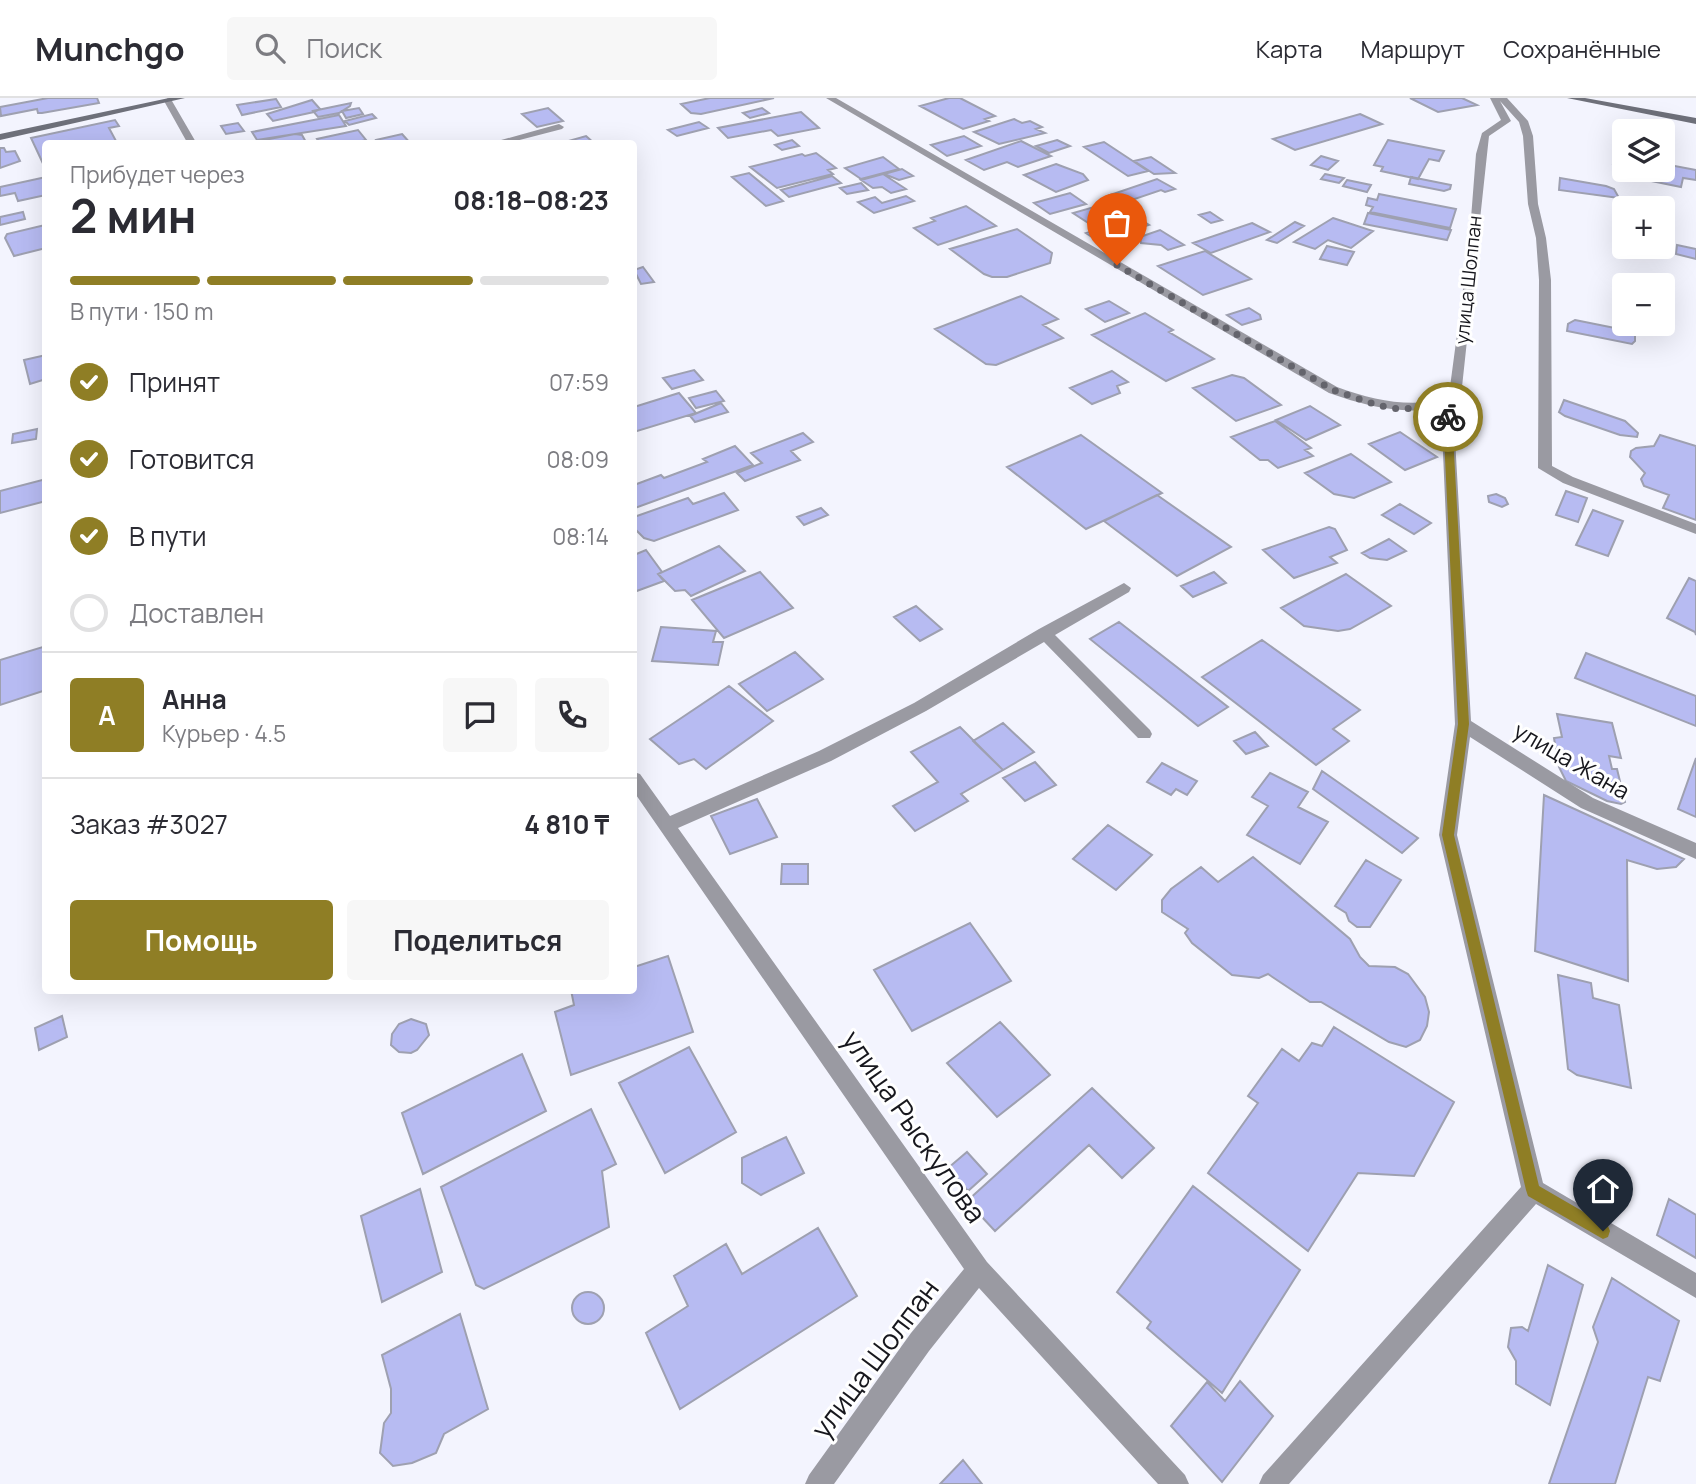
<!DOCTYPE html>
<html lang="ru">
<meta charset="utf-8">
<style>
body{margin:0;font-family:Manrope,sans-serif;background:#f7f7f7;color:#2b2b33;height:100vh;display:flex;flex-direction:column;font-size:26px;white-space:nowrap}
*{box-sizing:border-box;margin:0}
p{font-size:23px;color:#7c7c81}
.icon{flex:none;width:38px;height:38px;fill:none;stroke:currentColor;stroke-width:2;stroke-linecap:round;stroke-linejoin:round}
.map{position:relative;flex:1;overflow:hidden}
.details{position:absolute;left:42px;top:42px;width:595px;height:854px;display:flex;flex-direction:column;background:#fff;border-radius:7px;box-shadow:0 7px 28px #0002}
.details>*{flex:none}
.tools{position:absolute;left:1612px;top:21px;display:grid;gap:14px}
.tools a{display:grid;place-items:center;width:63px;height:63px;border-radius:7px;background:#fff;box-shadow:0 7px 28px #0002;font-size:35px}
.pin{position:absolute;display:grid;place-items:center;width:60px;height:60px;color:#fff;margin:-72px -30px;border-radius:50% 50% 50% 0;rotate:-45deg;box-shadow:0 0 7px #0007}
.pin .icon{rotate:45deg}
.courier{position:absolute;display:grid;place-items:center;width:70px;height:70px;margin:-35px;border:5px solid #8f7e25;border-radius:50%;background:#fff;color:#222;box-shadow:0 2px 9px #0007}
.headline em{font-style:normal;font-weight:700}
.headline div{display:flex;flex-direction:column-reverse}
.headline{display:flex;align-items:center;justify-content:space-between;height:119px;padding:0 28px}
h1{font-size:46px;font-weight:700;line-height:52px}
.bar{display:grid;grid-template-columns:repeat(4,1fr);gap:10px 7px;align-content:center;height:84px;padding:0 28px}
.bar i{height:9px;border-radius:5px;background:#e1e1e2}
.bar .active{background:#8f7e25}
.bar p{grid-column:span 4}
.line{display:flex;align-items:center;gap:18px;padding:0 28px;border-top:2px solid #e1e1e2}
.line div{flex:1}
.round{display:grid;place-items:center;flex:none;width:74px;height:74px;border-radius:7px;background:#f7f7f7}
ol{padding:0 28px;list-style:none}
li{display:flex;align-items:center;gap:21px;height:77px}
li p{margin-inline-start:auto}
li .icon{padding:7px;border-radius:50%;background:#8f7e25;color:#fff;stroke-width:4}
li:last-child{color:#7c7c81}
li i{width:38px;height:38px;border:4px solid #e1e1e2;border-radius:50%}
.button{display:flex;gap:14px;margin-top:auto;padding:14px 28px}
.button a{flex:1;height:80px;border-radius:7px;background:#8f7e25;color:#fff;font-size:28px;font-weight:700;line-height:80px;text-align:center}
.button a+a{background:#f7f7f7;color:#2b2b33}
header{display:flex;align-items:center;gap:42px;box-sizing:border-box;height:98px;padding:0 35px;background:#fff;border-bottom:2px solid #e1e1e2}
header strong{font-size:33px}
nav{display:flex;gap:38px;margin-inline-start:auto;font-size:24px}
.search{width:490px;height:63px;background:#f7f7f7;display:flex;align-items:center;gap:18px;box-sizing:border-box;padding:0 24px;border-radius:7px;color:#7c7c81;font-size:26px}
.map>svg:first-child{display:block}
.building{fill:#b7bbf2;stroke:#9ea0b0;stroke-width:2}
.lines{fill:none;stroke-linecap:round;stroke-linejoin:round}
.street{fill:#9a9aa2;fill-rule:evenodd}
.secondary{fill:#6e707a;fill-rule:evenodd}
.route{fill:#8f7e25}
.done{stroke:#64646c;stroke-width:7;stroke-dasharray:0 12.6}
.labels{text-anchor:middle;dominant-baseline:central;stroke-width:6;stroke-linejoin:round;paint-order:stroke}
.far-street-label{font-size:19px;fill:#17171d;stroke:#fff}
.street-label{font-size:23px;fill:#17171d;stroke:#fff}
.near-street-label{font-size:28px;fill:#17171d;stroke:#fff}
</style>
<header>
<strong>Munchgo</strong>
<div class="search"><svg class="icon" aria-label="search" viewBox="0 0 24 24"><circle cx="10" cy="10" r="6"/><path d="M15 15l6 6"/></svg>Поиск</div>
<nav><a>Карта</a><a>Маршрут</a><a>Сохранённые</a></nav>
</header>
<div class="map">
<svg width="1696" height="1386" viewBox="0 0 1696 1386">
<rect width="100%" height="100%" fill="#f3f4fe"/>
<path class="building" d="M48 0H97L99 5 42 15H38L37 11 1 18 0 9Z
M710 0H774L701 16 691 15 681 6Z
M949 0H960L995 18 985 21 989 23 963 31 920 8Z
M1410 0H1462L1477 7 1438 14Z
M276 1 281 9 242 17 237 7Z
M312 2 320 11 314 14 273 23 267 16Z
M351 5 350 8 339 15 318 19 313 13Z
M359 10 363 16 346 20 342 13Z
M548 10 563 23 537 29 522 16Z
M762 10 769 15 750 20 743 15Z
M801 14 819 30 778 38 771 32 728 40 718 30Z
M372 16 376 20 349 27 345 23Z
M1360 16 1382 26 1295 52 1273 41Z
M339 17 346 28 257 42 252 34Z
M1014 21 1022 25 1030 23 1042 29 1036 31 1045 35 999 46 974 34Z
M115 22 119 28 109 30 116 43 46 46V72L31 40Z
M699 24 708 30 677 38 668 32Z
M238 25 244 33 226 36 221 28Z
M358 32 366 42 350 46 313 45 319 44 317 41Z
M295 36 302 37 307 46 249 45Z
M402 36 411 46H378L376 42Z
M586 38 595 46H558Z
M964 38 981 48 947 58 931 47Z
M792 42 799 48 782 52 775 47Z
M1057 42 1070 48 1049 55 1036 48Z
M1388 42 1444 53 1439 63 1429 61 1418 81 1381 73 1383 69 1374 67Z
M1021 43 1051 58 1018 69 1007 64 984 72 966 62Z
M1104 44 1148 73 1128 78 1084 49Z
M1662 48 1669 49 1664 66 1696 72V82L1683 80 1681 89 1617 76 1620 68 1613 66 1615 57 1624 59V72H1662Z
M0 50H4L6 54 15 53 20 63 0 70Z
M816 55 836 70 828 72 833 76 777 90 750 69 802 56 805 58Z
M1321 58 1338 63 1328 72 1311 67Z
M883 59 899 71 861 81 845 70Z
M1151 59 1175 75 1154 76 1134 63Z
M1056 66 1083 76 1088 82 1056 94 1024 77Z
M902 71 913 78 899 82 884 76Z
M749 75 783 103 766 108 732 79Z
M883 76 906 91 891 95 882 89 873 90 861 82Z
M1325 76 1344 80 1339 85 1321 81Z
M832 78 841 85 789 99 781 92Z
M46 79V97L18 103 15 95 0 98V89Z
M1411 79 1451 87 1450 91 1444 93 1409 86Z
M1560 80 1606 88 1614 91 1619 100 1559 92Z
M1157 81 1175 91 1165 94 1161 92 1123 105 1110 97Z
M1347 82 1371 87 1367 94 1343 88Z
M861 85 868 92 847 96 840 90Z
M1070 95 1086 106 1050 116 1034 105Z
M1379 96 1456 111 1450 130 1370 114 1373 109 1366 107 1368 100 1377 102Z
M906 98 914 103 874 115 858 104 875 99 882 105Z
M1108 105 1131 120 1096 130 1073 115Z
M966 108 996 128 938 147 914 130 935 123 931 120Z
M23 114 25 121 0 127V119Z
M1210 114 1222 122 1211 125 1199 117Z
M1368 115 1451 132 1447 142 1364 126Z
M1138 120 1149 127 1120 135 1133 144 1110 151 1086 135Z
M1333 120 1373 133 1351 150 1328 142 1315 151 1294 144Z
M1295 124 1304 128 1277 145 1267 142Z
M1252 125 1270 134 1211 155 1193 145Z
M45 127 46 150 14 158 5 140 7 136Z
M1017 131 1052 155 1050 165 1007 179H992L984 176 950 151Z
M1160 132 1184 147 1168 152 1161 147 1141 145 1140 139Z
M1677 147 1696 151V161L1676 156Z
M1327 148 1354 154 1347 167 1320 161Z
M1205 153 1251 181 1203 197 1158 168Z
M643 169 654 184 641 186 634 172Z
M1021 198 1058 221 1043 227 1063 240 996 267 986 266 935 231Z
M1109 203 1129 215 1105 224 1086 211Z
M1249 210 1260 217 1261 221 1242 227 1227 217Z
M1145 215 1173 232 1169 234 1214 261 1166 283 1092 237Z
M1575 222 1635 234V243L1632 246 1567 233 1568 226Z
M46 257V281L30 286 24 262Z
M694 272 703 282 672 291 663 280Z
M1112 273 1128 284 1117 288 1120 295 1092 306 1070 290Z
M1232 277 1244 280 1281 307 1236 323 1193 290Z
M716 293 724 303 696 310 689 300Z
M679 295 696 315 634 334V309Z
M1564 302 1625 323 1638 335 1637 339 1620 337 1565 318 1559 314Z
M721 305 728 314 695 324 690 318Z
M1310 308 1340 327 1306 342 1276 322Z
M1275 323 1311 350 1305 352 1313 358 1278 370 1268 362H1260L1231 339Z
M37 331 36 341 12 345 13 336Z
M1400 334 1437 359 1405 372 1369 346Z
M803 335 813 344 791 353 800 362 745 383 737 375 762 365 751 355Z
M1081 337 1162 395 1086 431 1007 369Z
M1660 337 1696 348V422L1663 410 1669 397 1644 388 1641 381 1645 375 1630 359 1631 353 1636 350 1654 348Z
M735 348 753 367 635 410 634 408V387L661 377 664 380 707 364 703 361Z
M1351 356 1391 384 1354 400 1334 396 1305 375Z
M46 381V403L0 415V393Z
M1566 393 1587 400 1578 424 1556 417Z
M724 395 738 412 654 443 644 440 634 430V419L688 400 693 406Z
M1496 396 1505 400 1508 406 1502 409 1489 404 1488 398Z
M1157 397 1231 449 1177 478 1104 423Z
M1400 406 1431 425 1414 436 1382 417Z
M821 410 828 417 804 427 797 419Z
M1593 412 1623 423 1608 458 1576 447Z
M1329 429 1335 431 1347 452 1330 459 1337 465 1294 480 1263 452Z
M1389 441 1406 453 1387 462 1370 460 1362 455Z
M719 448 745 473 691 498 685 492 675 493 658 476Z
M646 452 662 474 658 476 664 483 634 494V457Z
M760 474 793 510 724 540 692 502Z
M1214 474 1226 485 1193 499 1181 488Z
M1346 476 1391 508 1350 531 1338 533 1304 528 1281 510Z
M1689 480 1696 483V537L1695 534 1667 520Z
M916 508 942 531 920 543 894 519Z
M1119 524 1228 609 1198 628 1090 541Z
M661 529 716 533 713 544H723L718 567 652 563Z
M1262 542 1360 612 1333 631 1349 643 1316 667 1202 579Z
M46 548V592L0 607V562Z
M795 554 823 581 767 613 739 586Z
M1586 555 1696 598V628L1575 580Z
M729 588 773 623 706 671 694 661 679 666 650 641Z
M1557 616 1612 625 1621 660 1609 658 1612 671H1617L1625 704 1621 706 1607 703 1566 683 1559 669 1554 640 1562 639Z
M1003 625 1034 654 1003 672 973 643Z
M960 629 1003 672 961 696 968 703 915 733 893 708 938 684 911 654Z
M1255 634 1268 648 1246 656 1234 643Z
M1696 660V719L1678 711Z
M1035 664 1056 687 1025 703 1003 680Z
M1162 665 1197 683 1187 697 1176 691 1171 697 1147 684Z
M1322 673 1418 740 1402 755 1313 691Z
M1270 675 1308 694 1298 709 1328 724 1300 766 1247 737 1268 708 1252 699Z
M1544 697 1684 761 1676 769 1657 771 1627 762 1628 883 1535 853Z
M757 701 777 739 730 756 711 718Z
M1108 727 1152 757 1116 792 1073 761Z
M1253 759 1350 841 1360 859 1369 868 1395 869 1408 876 1425 899 1429 914 1427 928 1420 942 1406 949 1389 944 1321 904H1310L1268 876 1259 880 1232 877 1192 845 1185 835 1188 831 1162 814V802L1171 791 1201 769 1218 784Z
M1366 762 1401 782 1370 829H1357L1349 823 1346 815 1335 808Z
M782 766H808V786H781Z
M970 825 1011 883 912 933 874 872Z
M668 858 693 934 571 977 555 914 574 907 571 892H634V869Z
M1558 877 1591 885 1593 900 1619 907 1631 990 1577 977 1568 971Z
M62 918 67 939 39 952 35 930Z
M411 921 426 926 429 937 417 952 411 955 399 954 391 947 392 936 399 926Z
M1000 924 1050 977 997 1019 947 965Z
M1334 929 1454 1004 1414 1078 1358 1075 1308 1153 1208 1075 1258 1005 1248 998 1282 951 1299 963 1312 945 1322 948Z
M689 949 736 1034 665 1075 619 985Z
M522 956 546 1013 423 1076 402 1015Z
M1092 990 1154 1050 1122 1080 1089 1047 995 1133 967 1103Z
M591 1011 616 1066 602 1073 609 1129 484 1191 476 1187 441 1089Z
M786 1039 804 1075 761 1097 742 1085V1060Z
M967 1054 987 1076 968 1093 948 1070Z
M1193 1088 1300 1172 1222 1295 1147 1230 1151 1224 1117 1194Z
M420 1091 442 1174 382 1204 361 1118Z
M1669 1101 1696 1117V1160L1657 1137Z
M818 1130 857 1198 680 1311 646 1235 688 1208 674 1178 726 1146 742 1176Z
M1548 1167 1583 1187 1550 1307 1516 1286V1263L1508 1249 1511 1230 1522 1229 1528 1233Z
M1612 1180 1679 1223 1660 1283 1648 1279 1615 1386H1549L1598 1244 1593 1229Z
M572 1210a16 16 0 1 1 32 0a16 16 0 1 1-32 0Z
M460 1216 488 1311 444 1336 436 1355 412 1365 393 1368 380 1355 384 1325 391 1315V1291L382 1257Z
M1240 1283 1273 1318 1222 1384 1171 1328 1207 1284 1225 1303Z
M963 1362 982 1386H940Z"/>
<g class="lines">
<path class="street" d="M168 0 172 3 197 46H188L164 3Z
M826 0H836L1337 289C1373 302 1405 309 1442 302L1450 289 1469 146 1476 56 1482 35 1501 22 1490 0H1507L1528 23 1533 38 1538 106 1546 140 1551 182 1552 368 1573 379 1696 426V436L1563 385 1538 370 1539 182 1536 140 1528 106 1523 38 1519 24 1500 3 1511 23 1489 38 1462 289 1453 305 1471 623 1593 700 1696 745V761L1581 710 1470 639 1457 737 1543 1085 1696 1175V1200L1536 1106 1289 1386H1259L1263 1377 1521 1089 1439 737 1455 626 1441 310C1401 317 1366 308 1329 295Z
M559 26 564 29 562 31 504 46H487Z
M1124 485 1131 490 1129 494 1055 537 1150 632 1152 636 1150 640H1138L1044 544 926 613 831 663 678 730 987 1164 1185 1377 1189 1386H1158L979 1190 929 1253 834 1386H805L809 1377 911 1235 964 1171 634 694V674L640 676 670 718 819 653 914 605 1039 531Z"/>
<path class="secondary" d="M169 0H185L0 42V36Z
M1567 0H1585L1696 20V26Z"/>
</g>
<path class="route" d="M1448 316 1452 319 1469 626 1454 737 1539 1088 1608 1128 1610 1133 1608 1139 1603 1141 1528 1098 1526 1092 1442 737 1458 626 1443 319Z"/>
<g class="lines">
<path class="done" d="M1117 167 1333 292 1377 307 1398 311 1424 310 1447 305 1448 319"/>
</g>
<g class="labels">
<g class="far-street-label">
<text transform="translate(1468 182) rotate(-84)">улица Шолпан</text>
</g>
<g class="street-label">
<text transform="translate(1572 662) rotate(30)">улица Жана</text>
</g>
<g class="near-street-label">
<text transform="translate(915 1028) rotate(55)">улица Рыскулова</text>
<text transform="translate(874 1260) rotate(-53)">улица Шолпан</text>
</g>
</g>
</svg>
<div class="tools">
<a><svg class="icon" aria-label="layers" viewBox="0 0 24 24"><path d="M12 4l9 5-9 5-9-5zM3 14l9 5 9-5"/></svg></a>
<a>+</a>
<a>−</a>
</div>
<div class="pin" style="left:1117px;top:167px;background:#ea580c"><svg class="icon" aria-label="bag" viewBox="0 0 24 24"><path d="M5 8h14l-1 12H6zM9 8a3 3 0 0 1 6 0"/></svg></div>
<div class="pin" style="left:1603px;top:1133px;background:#1f2937"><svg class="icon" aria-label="home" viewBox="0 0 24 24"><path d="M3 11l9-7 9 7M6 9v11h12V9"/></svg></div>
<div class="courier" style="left:1448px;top:319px"><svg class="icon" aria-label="bike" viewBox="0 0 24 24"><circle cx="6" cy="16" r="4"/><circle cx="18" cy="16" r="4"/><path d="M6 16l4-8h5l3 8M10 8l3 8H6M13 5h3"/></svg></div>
<section class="details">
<div class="headline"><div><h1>2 мин</h1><p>Прибудет через</p></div><em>08:18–08:23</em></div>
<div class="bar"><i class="active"></i><i class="active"></i><i class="active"></i><i></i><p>В пути · 150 m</p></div>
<ol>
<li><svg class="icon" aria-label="check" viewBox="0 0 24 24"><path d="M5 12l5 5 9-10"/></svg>Принят<p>07:59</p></li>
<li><svg class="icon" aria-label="check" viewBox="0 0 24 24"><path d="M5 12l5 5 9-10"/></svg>Готовится<p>08:09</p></li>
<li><svg class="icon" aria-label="check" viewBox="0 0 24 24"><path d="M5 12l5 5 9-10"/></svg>В пути<p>08:14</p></li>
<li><i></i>Доставлен</li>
</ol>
<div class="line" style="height:126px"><b class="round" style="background:#8f7e25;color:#fff">А</b><div><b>Анна</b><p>Курьер · 4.5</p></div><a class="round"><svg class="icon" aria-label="chat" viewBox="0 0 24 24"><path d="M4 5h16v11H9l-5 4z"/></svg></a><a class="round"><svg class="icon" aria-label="phone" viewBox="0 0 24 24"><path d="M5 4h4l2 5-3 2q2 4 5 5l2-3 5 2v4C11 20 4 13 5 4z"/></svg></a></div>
<div class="line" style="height:91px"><div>Заказ #3027</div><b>4 810 ₸</b></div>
<div class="button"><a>Помощь</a><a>Поделиться</a></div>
</section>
</div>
